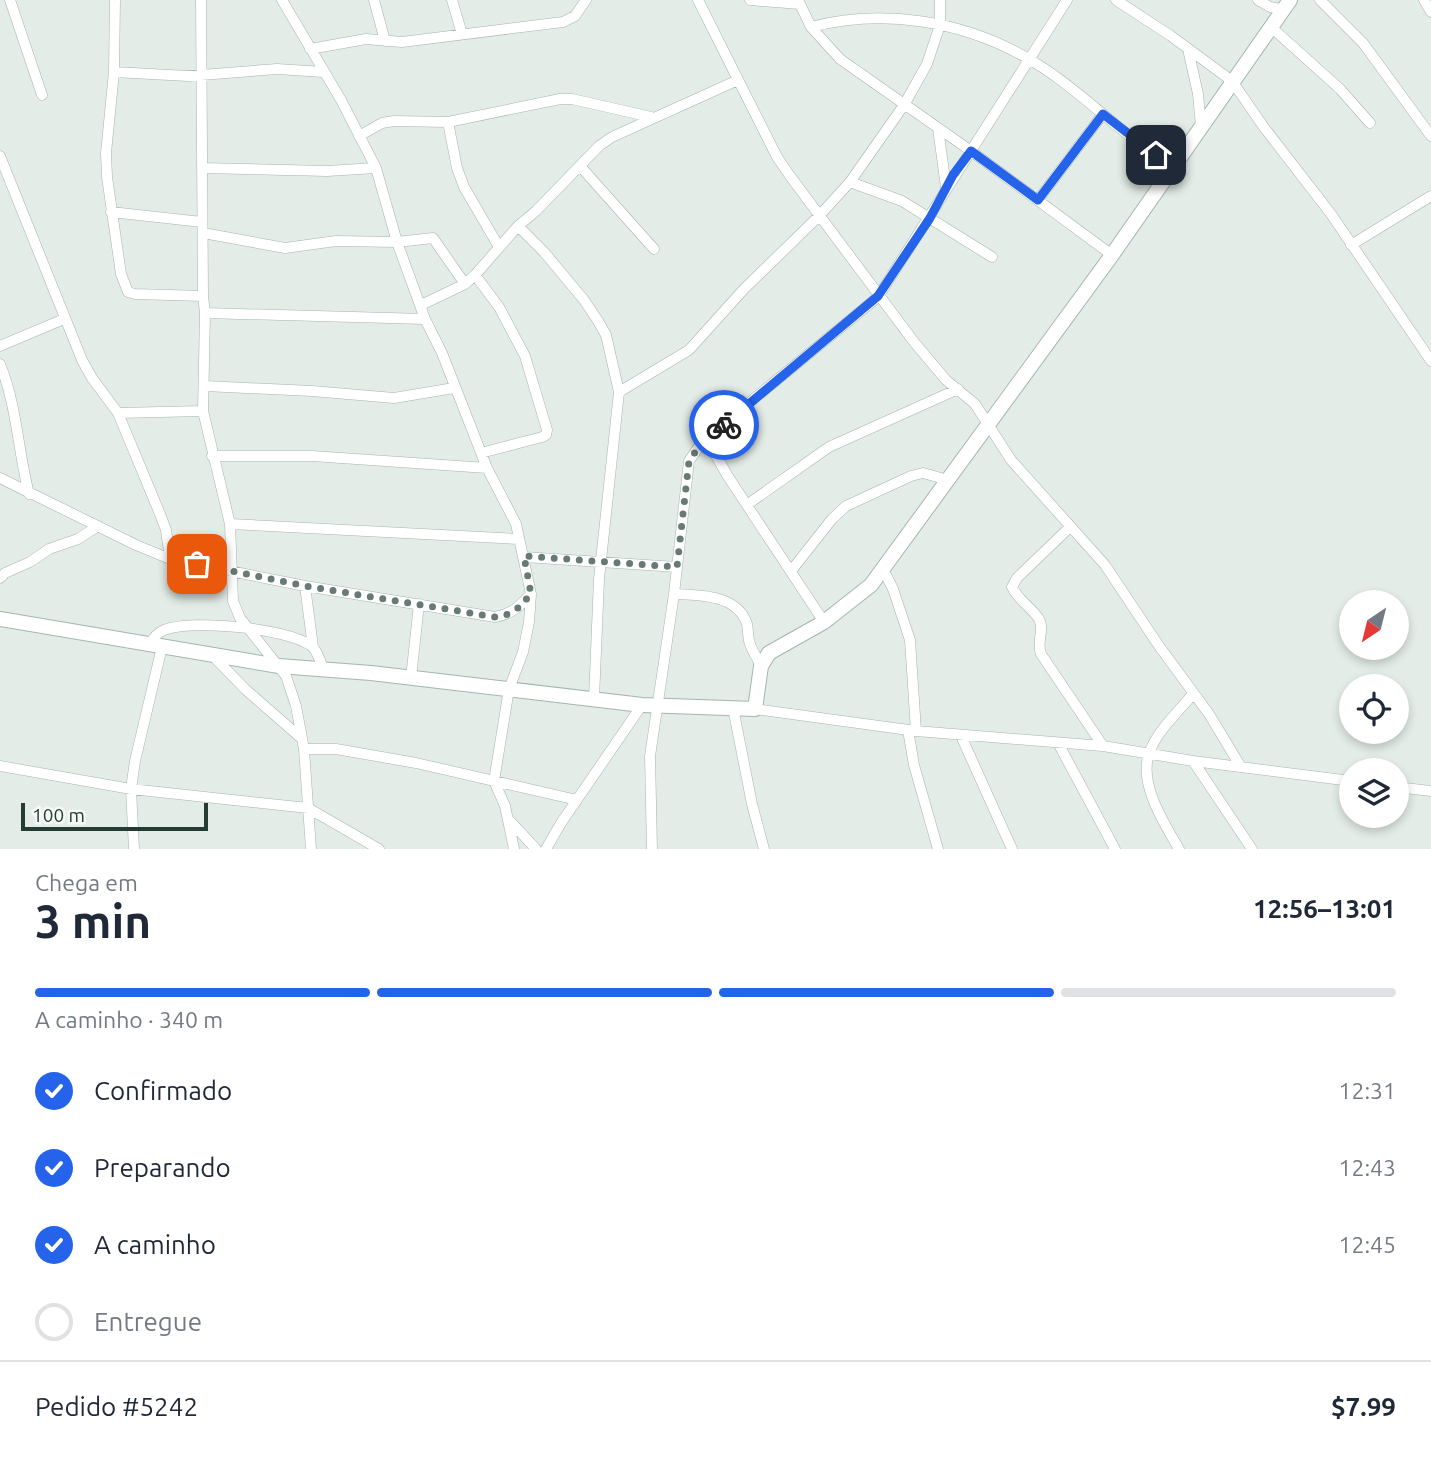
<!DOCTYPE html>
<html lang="pt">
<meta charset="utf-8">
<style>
body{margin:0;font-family:Ubuntu,sans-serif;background:#f6f6f7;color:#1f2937;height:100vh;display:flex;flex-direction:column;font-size:26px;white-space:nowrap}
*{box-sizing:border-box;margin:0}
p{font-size:23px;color:#747a83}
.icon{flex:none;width:38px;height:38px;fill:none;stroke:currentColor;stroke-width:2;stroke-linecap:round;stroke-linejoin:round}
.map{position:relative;height:849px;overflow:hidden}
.panel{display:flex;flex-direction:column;background:#fff;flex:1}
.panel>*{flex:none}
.needle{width:46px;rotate:215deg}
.fabs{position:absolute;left:1339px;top:590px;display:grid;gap:14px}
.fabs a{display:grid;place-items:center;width:70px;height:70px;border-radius:50%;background:#fff;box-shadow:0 4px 10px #0003;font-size:35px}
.scale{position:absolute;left:21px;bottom:18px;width:187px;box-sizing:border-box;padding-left:7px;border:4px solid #243c34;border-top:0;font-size:19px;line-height:24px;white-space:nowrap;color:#243c34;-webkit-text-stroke:5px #f4f9f6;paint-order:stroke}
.pin{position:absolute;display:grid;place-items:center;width:60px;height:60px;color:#fff;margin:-30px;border-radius:14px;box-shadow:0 4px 10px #0006}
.courier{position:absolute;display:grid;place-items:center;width:70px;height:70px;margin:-35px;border:5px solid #2563eb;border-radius:50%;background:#fff;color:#222;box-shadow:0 2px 9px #0007}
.summary em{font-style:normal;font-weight:700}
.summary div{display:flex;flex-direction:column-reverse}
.summary{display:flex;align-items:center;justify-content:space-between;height:119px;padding:0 35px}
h1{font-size:46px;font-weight:700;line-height:52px}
.bar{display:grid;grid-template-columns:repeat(4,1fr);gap:10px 7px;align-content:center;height:84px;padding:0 35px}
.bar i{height:9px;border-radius:5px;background:#e0e1e3}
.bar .on{background:#2563eb}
.bar p{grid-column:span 4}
.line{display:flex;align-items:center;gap:18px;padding:0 35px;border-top:2px solid #e0e1e3}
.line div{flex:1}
ol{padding:0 35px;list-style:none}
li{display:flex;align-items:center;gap:21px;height:77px}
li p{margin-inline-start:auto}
li .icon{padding:7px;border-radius:50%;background:#2563eb;color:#fff;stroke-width:4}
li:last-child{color:#747a83}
li i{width:38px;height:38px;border:4px solid #e0e1e3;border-radius:50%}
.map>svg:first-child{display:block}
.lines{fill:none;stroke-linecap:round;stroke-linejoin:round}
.street-casing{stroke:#a6b4ae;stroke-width:11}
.secondary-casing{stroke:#a2b7ae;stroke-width:16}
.street{stroke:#fff;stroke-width:10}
.secondary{stroke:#fff;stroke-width:14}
.done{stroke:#677a73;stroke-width:7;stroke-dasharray:0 12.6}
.route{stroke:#2563eb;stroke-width:9}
</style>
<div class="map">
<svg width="1431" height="849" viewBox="0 0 1431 849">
<rect width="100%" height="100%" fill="#e3ece7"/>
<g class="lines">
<defs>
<path id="street" d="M10 0 42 95
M115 0 114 72 106 153 107 177 121 274 128 292 135 294 203 296
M201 0 203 296 205 313 203 411 230 524 233 601 240 618 286 676 296 706 304 749 311 849
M282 0 341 100 376 168 397 242 425 319 442 353 487 468 516 524 531 594 529 622 523 652 509 689 494 781 505 806 514 849
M374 0 385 41
M452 0 462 34
M698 0 777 157 790 176 914 342 946 380 975 404 1011 460 1105 565 1159 646 1209 714 1241 767
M750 0 800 4
M798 0 811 27 840 59 971 151 1112 255
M1116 0 1171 36 1232 81 1263 126 1331 214 1431 361
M1258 0 1270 7 1284 10
M1320 0 1363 43 1431 136
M1424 0 1431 12
M811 27C883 8 963 21 1027 58 1061 77 1091 105 1121 129 1137 142 1155 154 1171 168
M1271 27 1340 89 1370 123
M310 49 366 39 402 42 563 22 575 16 586 0
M1188 49 1198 94 1201 126
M114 72 188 76 277 69 323 72
M448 122 457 168 464 187 499 247
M938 128 946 187
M359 136 382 123 394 121 448 122 560 99H572L651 117
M0 156 82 360 92 378 118 413 160 514 166 530 170 559
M580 166 654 249
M202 168 327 171 376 168
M850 182 902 201 992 257
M1038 200 1103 114
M111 212 202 222
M518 226 544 252 584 300 598 321 606 335 619 392 599 579 594 699
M203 233 285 248 336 241 397 242 433 238 465 284
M1351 245 1431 196
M475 275 499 307 525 356 547 430 546 435 542 437 481 453
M421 305 465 284 475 275 518 226 536 211 599 146 612 137 738 80
M205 313 425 319
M0 346 64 319
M0 364C17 406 18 451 29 494
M205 386 312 391 394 398 454 388
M619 392 689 350 744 289 819 216 850 182 904 105 927 64 940 25V0
M118 413 203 411
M708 441 727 475 824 622
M212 456H312L487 468
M0 478 136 545 170 559 305 586 495 617C512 614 520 606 531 594
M748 504 829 447 958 389
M230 524 519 539
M1070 527 1017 578 1012 587C1018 600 1031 607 1039 619 1045 630 1036 642 1041 654L1103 746
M524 557 677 567
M883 569 893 589 910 640 916 731
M791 571 832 519 846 506 911 476 923 473 948 480
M0 578 5 573 30 562 49 549 78 539 98 526
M305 586 313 647
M674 594C699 595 737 594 747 624 748 629 748 635 749 641 751 649 757 658 761 666
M149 645C153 638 157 633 164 630 193 619 284 628 310 645 317 649 320 661 323 668
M213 656 245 689 300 737
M411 678 419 604
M733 708 752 804 764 849
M755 709 916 731 1103 746 1193 761 1351 781
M908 730 914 765 938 849
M961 736 1012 849
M1058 743 1115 849
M304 749H336L416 763 577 800
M1193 761 1252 849
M0 766 131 789 308 808 379 849
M1396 787 1431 791
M508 819 536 849
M134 849 131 789 135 761 162 647
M546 849 561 823 642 705
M652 849 650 756 674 594 689 461 698 448 739 411 878 297 1067 0
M1179 849C1164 823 1137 782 1150 751 1158 730 1179 711 1193 694"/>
<path id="secondary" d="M0 619 279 666 371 673 642 705 755 709 761 666 769 653 824 622 871 585 1112 255 1290 0"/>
</defs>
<use href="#street" class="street-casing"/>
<use href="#secondary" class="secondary-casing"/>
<use href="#street" class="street"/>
<use href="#secondary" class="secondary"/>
</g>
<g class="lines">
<path class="done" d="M197 564 305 586 495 617 506 615 518 608 531 594 524 556 677 567 689 461 698 448 724 425"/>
<path class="route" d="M724 425 878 296 930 218 953 175 971 151 1038 200 1103 114 1156 155"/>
</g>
</svg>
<div class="fabs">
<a><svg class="needle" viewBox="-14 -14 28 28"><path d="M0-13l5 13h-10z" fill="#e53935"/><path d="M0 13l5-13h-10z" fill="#747a83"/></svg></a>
<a><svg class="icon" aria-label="locate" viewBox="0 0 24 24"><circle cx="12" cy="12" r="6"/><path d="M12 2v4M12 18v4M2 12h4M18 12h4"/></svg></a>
<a><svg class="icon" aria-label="layers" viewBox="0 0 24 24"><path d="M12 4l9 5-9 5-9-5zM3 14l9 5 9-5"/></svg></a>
</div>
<div class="scale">100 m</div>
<div class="pin" style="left:197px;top:564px;background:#ea580c"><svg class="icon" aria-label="bag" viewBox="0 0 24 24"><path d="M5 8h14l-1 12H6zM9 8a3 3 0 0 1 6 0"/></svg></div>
<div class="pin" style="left:1156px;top:155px;background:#1f2937"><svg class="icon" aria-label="home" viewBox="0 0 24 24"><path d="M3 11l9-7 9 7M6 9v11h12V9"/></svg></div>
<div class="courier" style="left:724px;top:425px"><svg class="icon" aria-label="bike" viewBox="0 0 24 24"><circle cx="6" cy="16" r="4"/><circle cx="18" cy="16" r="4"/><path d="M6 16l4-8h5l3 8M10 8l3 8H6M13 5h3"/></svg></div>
</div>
<section class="panel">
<div class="summary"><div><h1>3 min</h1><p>Chega em</p></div><em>12:56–13:01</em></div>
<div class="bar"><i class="on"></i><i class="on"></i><i class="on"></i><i></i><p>A caminho · 340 m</p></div>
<ol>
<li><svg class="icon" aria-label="check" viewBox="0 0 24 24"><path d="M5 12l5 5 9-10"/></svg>Confirmado<p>12:31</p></li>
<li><svg class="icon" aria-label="check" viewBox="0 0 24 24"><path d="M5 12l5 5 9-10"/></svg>Preparando<p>12:43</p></li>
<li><svg class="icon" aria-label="check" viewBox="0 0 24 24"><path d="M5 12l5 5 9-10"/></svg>A caminho<p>12:45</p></li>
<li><i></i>Entregue</li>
</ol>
<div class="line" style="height:91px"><div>Pedido #5242</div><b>$7.99</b></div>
</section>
